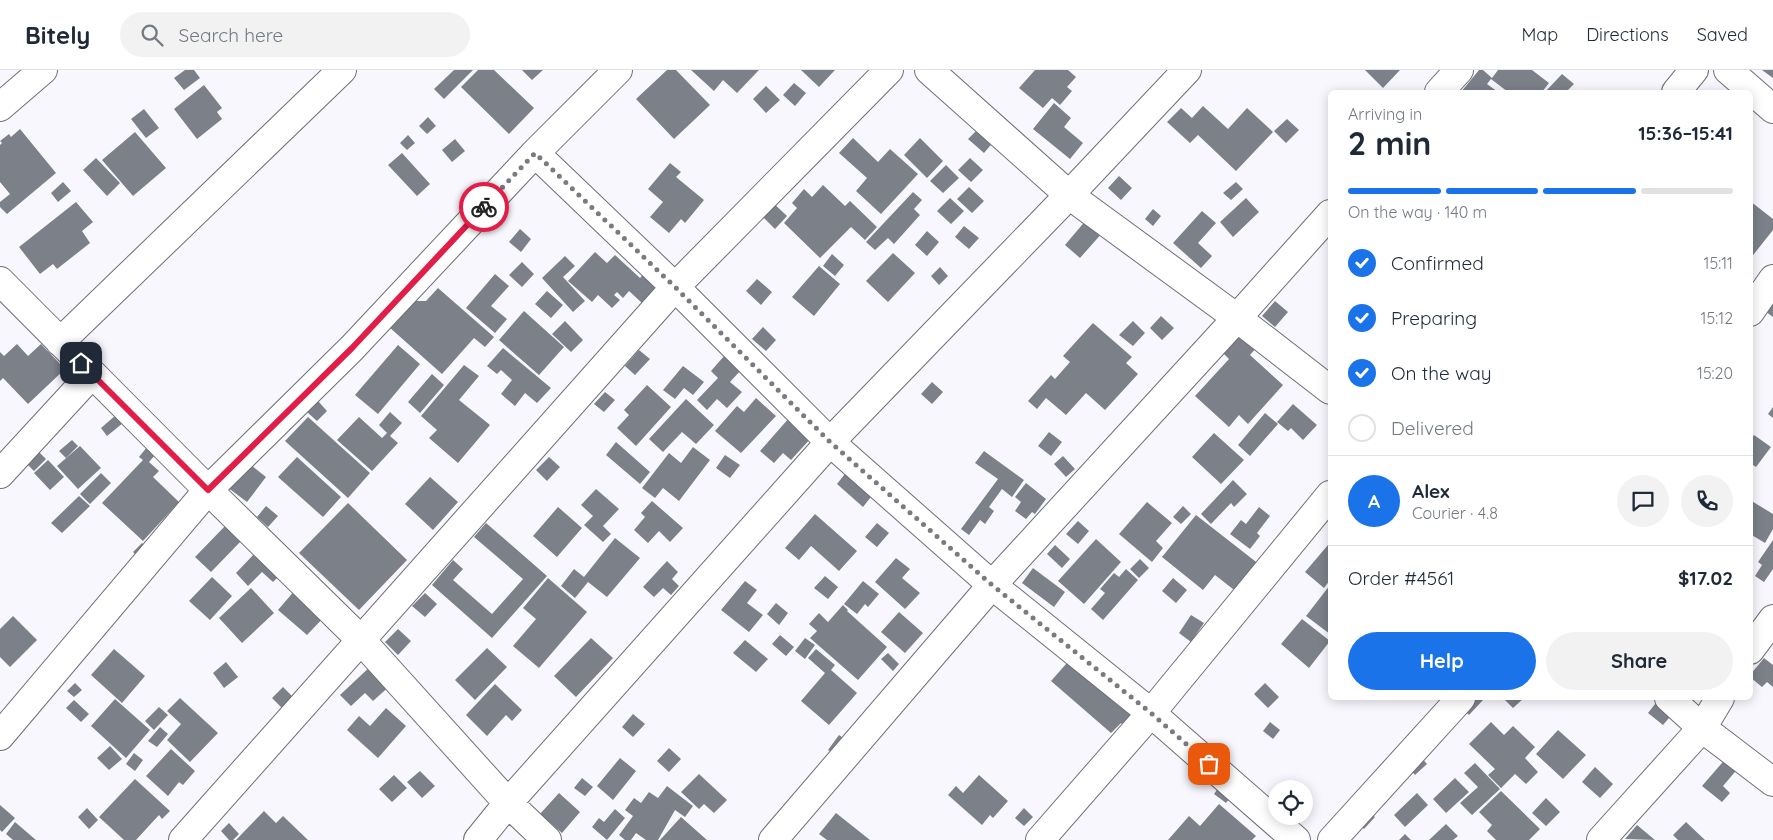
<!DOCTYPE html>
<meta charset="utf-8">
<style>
body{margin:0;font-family:Quicksand,sans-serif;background:#f2f2f3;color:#1f2937;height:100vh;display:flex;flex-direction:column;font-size:19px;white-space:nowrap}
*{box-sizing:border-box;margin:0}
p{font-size:16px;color:#747a83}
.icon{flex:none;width:28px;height:28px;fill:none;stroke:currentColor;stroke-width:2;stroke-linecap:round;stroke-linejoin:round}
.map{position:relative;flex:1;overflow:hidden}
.sheet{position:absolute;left:1328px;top:20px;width:425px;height:610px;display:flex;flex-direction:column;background:#fff;border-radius:8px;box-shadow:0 2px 12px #0003}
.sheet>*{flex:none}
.tools{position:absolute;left:1268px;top:710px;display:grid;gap:10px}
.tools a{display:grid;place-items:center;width:45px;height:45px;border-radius:50%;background:#fff;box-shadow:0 2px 12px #0003;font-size:25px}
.pin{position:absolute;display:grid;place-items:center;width:42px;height:42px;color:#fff;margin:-21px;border-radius:10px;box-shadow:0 2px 8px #0006}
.courier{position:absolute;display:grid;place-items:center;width:50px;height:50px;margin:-25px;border:4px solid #e11d48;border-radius:50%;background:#fff;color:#222;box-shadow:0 1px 6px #0007}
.summary em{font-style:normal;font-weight:800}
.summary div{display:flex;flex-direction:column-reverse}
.summary{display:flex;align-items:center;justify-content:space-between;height:85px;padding:0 20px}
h1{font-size:32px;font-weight:800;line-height:38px}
.bar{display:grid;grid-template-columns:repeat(4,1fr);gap:8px 5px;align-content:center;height:60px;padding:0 20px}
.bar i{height:6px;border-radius:4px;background:#e0e1e3}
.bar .selected{background:#1a73e8}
.bar p{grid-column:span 4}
.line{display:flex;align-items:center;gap:12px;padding:0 20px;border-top:1px solid #e0e1e3}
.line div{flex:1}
.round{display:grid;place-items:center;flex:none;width:52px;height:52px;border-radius:26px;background:#f2f2f3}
ol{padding:0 20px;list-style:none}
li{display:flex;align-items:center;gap:15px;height:55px}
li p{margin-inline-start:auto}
li .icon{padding:5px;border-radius:50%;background:#1a73e8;color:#fff;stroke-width:4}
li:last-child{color:#747a83}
li i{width:28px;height:28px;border:2px solid #e0e1e3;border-radius:50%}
.button{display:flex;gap:10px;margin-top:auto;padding:10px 20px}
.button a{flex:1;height:58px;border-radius:30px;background:#1a73e8;color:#fff;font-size:20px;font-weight:800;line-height:58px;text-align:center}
.button a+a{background:#f2f2f3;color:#1f2937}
header{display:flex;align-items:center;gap:30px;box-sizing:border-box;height:70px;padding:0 25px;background:#fff;border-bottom:1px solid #e0e1e3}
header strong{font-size:24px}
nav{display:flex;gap:28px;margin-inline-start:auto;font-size:18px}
.search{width:350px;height:45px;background:#f2f2f3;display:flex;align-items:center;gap:12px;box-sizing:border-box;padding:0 18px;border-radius:28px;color:#747a83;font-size:19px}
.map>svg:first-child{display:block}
.building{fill:#7c8189}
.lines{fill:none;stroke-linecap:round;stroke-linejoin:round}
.minor-casing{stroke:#6f6e77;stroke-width:30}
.minor{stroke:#fff;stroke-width:28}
.done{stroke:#7a7a7f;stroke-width:5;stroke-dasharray:0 9}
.route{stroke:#e11d48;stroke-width:6}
</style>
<header>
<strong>Bitely</strong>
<div class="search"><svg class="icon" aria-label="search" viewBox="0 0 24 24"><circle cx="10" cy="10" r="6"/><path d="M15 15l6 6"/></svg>Search here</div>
<nav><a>Map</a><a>Directions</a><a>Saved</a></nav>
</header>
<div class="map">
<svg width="1773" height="770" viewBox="0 0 1773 770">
<rect width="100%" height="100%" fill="#f8f7fe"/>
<path class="building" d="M185 0H194L200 8 184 20 174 8Z
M454 0H473L444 29 434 19Z
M478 0H494L534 38 509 64 461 17Z
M522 0H543L532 10Z
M667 0H676L710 35 674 69 636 29Z
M691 0H759L737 23 723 10 714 21Z
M801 0H835L819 17Z
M1035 0H1068L1076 7 1067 17 1072 21 1060 35 1052 28 1043 38 1019 18Z
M1365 0H1400L1383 18Z
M1479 0H1483L1492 8 1498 0H1532L1549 13 1542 22H1508L1491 9 1487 14 1498 22H1461Z
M1762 0H1773V8Z
M1562 4 1574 14 1566 22H1545Z
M794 13 806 23 795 36 783 25Z
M204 15 222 38 217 42 222 49 197 69 174 39Z
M766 16 780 30 766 43 753 29Z
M1054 33 1071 48 1064 57 1083 73 1070 89 1033 59Z
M1203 36 1228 59 1247 38 1273 62 1236 101 1198 65 1190 73 1167 52 1181 38 1192 48Z
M144 39 159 58 146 68 131 49Z
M428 47 436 56 427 64 419 56Z
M1287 49 1299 60 1286 73 1274 61Z
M980 57 995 70 984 83 968 69Z
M20 59 56 103 7 144 0 137V132L10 124 0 112V75L2 73 0 71 9 64 11 67Z
M135 62 166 98 133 126 102 90Z
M408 65 415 73 407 80 400 73Z
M853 68 878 92 890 79 918 104 881 144 856 121 867 108 839 83Z
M920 68 943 91 927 108 904 85Z
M455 69 465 81 452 92 442 80Z
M402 83 430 114 417 126 388 95Z
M96 88 120 113 107 126 83 100Z
M970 88 983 100 971 112 958 100Z
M670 93 681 102 676 107 704 130 685 153 681 149 669 163 650 147 663 132 648 119Z
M946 95 959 108 943 123 930 111Z
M1119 106 1132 118 1121 130 1108 118Z
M63 112 71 121 58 132 51 123Z
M1236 112 1243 119 1231 130 1223 123Z
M823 115 845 136 850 131 877 157 865 170 851 157 820 188 784 153 797 138 792 133 804 119 812 127Z
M969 117 984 131 972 143 957 129Z
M913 122 922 130 914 139 920 145 894 174 888 168 875 180 866 172Z
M950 128 964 141 951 154 937 141Z
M1246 128 1259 142 1233 167 1220 152Z
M770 130 787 146 775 159 758 142Z
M1750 131 1773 149V160L1750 189Z
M76 132 93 152 82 161 90 173 57 199 53 194 40 204 19 177Z
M1153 139 1161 146 1153 156 1145 149Z
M1202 141 1216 153 1198 173 1212 186 1201 198 1173 173Z
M1087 149 1103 162 1080 188 1065 175Z
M964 156 979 168 969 179 955 167Z
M520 159 531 169 521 182 509 172Z
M927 161 939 172 927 186 915 175Z
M595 182 607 193 615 185 640 208 646 201 660 214 642 233 629 221 623 228 617 222 614 225 620 230 612 238 598 225 592 232 568 211Z
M893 183 915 203 888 232 866 211Z
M832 184 844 195 835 206 823 196Z
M565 186 575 196 563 207 585 231 573 242 542 208Z
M522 192 534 204 522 217 509 205Z
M819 196 840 214 814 246 792 227Z
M940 197 948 206 939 215 931 206Z
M495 204 509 216 491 236 507 249 495 263 466 238Z
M757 209 772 222 761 235 746 221Z
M438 218 494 267 485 277 474 268 442 304 389 257 413 231H426Z
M547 221 563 235 551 248 535 234Z
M1773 229V247L1762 239Z
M1275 231 1288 242 1275 257 1262 246Z
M524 241 564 277 539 305 499 270Z
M1161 246 1174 258 1162 270 1150 258Z
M565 251 583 270 571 282 552 264Z
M1133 251 1145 263 1133 276 1119 265Z
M1093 253 1132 287 1126 293 1138 304 1105 340 1086 323 1066 345 1046 328 1037 339 1028 331 1051 305 1055 309 1070 292 1063 286Z
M763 257 776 270 766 281 752 269Z
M1239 261 1257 277 1250 285 1283 315 1248 354 1239 345 1229 357 1195 326 1229 289 1221 281Z
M17 274 28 286 41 274 65 299 28 334 3 308 0 311V282L4 286Z
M398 275 420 294 378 344 355 325Z
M503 278 551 318 537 333 525 323 515 336 501 324 512 310 501 300 497 304 487 296Z
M639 280 650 289 635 305 625 296Z
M725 285 741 300 730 312 742 322 727 338 717 329 707 340 697 330 718 308 711 301Z
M464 295 479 306 459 330 490 355 458 393 429 368 437 360 421 346Z
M683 296 704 312 693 325 684 318 675 329 663 320Z
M432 304 444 315 420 343 408 332Z
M932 312 943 322 932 334 921 324Z
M647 315 671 337 636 376 617 358 629 345 624 340Z
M605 322 615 330 604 342 594 334Z
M756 328 776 346 741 383 715 361 737 336 744 342Z
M686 329 714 355 696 374 682 362 663 382 649 369Z
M318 331 327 341 317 351 307 342Z
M1293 334 1317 355 1303 370 1291 358 1288 361 1277 352Z
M1773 337V348L1768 344Z
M390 342 402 353 390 366 398 373 372 401 337 370 359 347 382 368 387 363 379 355Z
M1265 343 1278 354 1250 386 1238 375Z
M116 345 123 353 107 366 101 358Z
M308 347 370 403 348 428 285 371Z
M790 347 812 367 791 390 783 383 774 393 760 381Z
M1049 362 1062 372 1051 386 1038 376Z
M1214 363 1244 390 1221 414 1192 387Z
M1754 365 1771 377 1756 397 1750 393V370Z
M72 370 78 376 66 388 59 381Z
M616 372 650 402 640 414 606 385Z
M80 376 101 398 78 419 57 396Z
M147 377 155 385 149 392 159 401 153 407 179 432 143 471 102 433 143 390 139 387Z
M693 377 710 390 679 431 663 418 655 428 642 418 669 383 681 393Z
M35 378 46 389 34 401 23 390Z
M984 381 1024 410 1012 427 1002 419 989 437 994 441 985 454 980 450 969 465 961 459 998 409 975 393Z
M725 385 740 395 730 408 716 398Z
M1063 386 1075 399 1066 407 1054 394Z
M297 387 341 427 323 447 278 407Z
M549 387 560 397 547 411 536 400Z
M48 390 64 407 50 420 34 403Z
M246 391 266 407 247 432 227 417Z
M848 400 874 423 863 437 837 414Z
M101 403 111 413 90 434 80 424Z
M430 407 458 432 433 460 405 434Z
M1233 410 1247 424 1234 437 1231 433 1211 454 1201 444Z
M1026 413 1046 429 1035 444 1032 442 1026 449 1015 441 1021 432 1015 427Z
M596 419 619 439 603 456 611 464 603 472 584 455 593 446 581 435Z
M79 426 90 436 62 463 51 453Z
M1750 430 1773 444V459L1765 473 1750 464Z
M652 431 683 458 670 472 659 461 648 473 634 460 645 447 641 443Z
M1147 432 1172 453 1156 471 1163 478 1152 492 1119 464Z
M348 433 407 490 359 540 299 483Z
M266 436 278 446 268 457 257 447Z
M1183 436 1191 444 1181 454 1173 447Z
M558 437 582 458 557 487 533 466Z
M1259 437 1270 446 1257 463 1260 466 1250 479 1230 464 1241 450 1246 454Z
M815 444 857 481 839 501 811 476 799 490 785 478Z
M1196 445 1260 495 1238 523 1215 505 1203 520 1162 487Z
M1078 451 1089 461 1078 474 1066 464Z
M486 453 547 506 492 568 432 515 453 490 463 499 453 510 492 544 523 509 474 467Z
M877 453 889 463 877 477 865 467Z
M227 454 243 469 211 502 195 487Z
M615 468 640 488 607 527 588 512 575 528 561 516 574 499 584 507Z
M1096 469 1121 492 1084 534 1058 511Z
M1773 470V499L1764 512 1755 506 1762 495 1758 492Z
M142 473 153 484 144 493 133 482Z
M1055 475 1070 489 1062 498 1047 484Z
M1328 475 1330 477V510L1324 518 1305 502Z
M257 481 281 504 273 512 262 502 248 516 236 503Z
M896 488 910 499 902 508 920 523 905 539 875 512Z
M1140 489 1149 498 1139 508 1130 499Z
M667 491 678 502 672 509 679 516 671 525 663 518 654 527 643 517Z
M1033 498 1065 522 1054 537 1022 513Z
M1126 499 1138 510 1103 550 1091 539 1105 523 1100 519 1114 503 1119 507Z
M825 506 838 517 828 529 814 518Z
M212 507 232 526 210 550 189 531Z
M548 508 587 542 539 598 513 576 536 549 523 538Z
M1173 508 1187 520 1176 533 1162 521Z
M745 511 757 520 747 533 763 545 749 562 721 540Z
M863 511 879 524 868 537 865 534 857 544 844 534Z
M1330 515V564L1306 546Z
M251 518 274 543 242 573 219 548Z
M296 519 326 545 307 565 278 540Z
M425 523 437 534 425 547 412 536Z
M776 533 788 543 779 555 767 544Z
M843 535 848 540 847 541 887 577 858 610 810 568 817 561 809 554 819 543 828 552Z
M899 542 923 563 905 583 881 562Z
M1191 545 1204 553 1191 572 1179 563Z
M13 546 37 570 10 597 0 587V559Z
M1302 549 1330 571 1309 598 1281 574Z
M398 559 411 571 398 585 385 572Z
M780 565 794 577 786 586 772 574Z
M591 568 613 588 576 627 554 606Z
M805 568 815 575 805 589 795 581Z
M745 570 768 589 756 602 733 583Z
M487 578 507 597 475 630 455 610Z
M114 579 145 606 122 633 91 605Z
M816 579 835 595 831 600 857 623 829 655 801 631 825 603 808 588Z
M888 583 899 594 893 601 881 589Z
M1074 585 1139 642 1126 658 1121 653 1111 663 1051 611Z
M1764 588 1773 595V617L1767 612 1762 617 1750 607V605Z
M226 592 238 607 224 618 213 603Z
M374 593 393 613 373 631 365 623 351 636 340 625Z
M75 613 82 620 74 627 67 621Z
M1265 613 1279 627 1268 638 1254 624Z
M495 614 522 640 512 651 506 645 487 666 466 645Z
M283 617 293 627 282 638 272 628Z
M180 628 218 663 190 692 167 670 181 654 167 641Z
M1470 628H1479L1483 630 1469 645 1461 637Z
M1503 628H1524L1513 638Z
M115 629 150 660 126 688 91 656Z
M1659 629 1675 641 1663 655 1648 643Z
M74 630 89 644 81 652 66 638Z
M159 637 168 645 154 660 145 651Z
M386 638 406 656 378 688 347 660 359 646 370 656Z
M633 644 645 654 633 667 622 657Z
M1270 652 1280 660 1273 669 1263 661Z
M1491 652 1504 665 1513 656 1535 677 1525 688 1538 702 1526 714 1515 704 1501 718 1488 705 1495 699 1469 674Z
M160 657 168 664 157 677 148 671Z
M1558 660 1586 685 1563 709 1536 684Z
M839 665 850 673 839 687 828 680Z
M110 676 122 689 109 700 97 688Z
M669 678 681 689 669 702 657 691Z
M171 679 195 701 183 715 179 712 168 726 146 706Z
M134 683 143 690 135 701 126 694Z
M1419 685 1427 694 1415 705 1407 696Z
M1728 686 1740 696 1723 716 1730 723 1722 732 1702 716Z
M620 688 636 701 613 730 597 716Z
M1475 693 1500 719 1472 745 1460 733 1478 717 1464 703Z
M1595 697 1613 714 1600 728 1582 712Z
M420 701 435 716 422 728 407 712Z
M699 704 727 730 714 743 704 734 699 739 681 722Z
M394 705 407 718 392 732 379 719Z
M979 705 1008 731 993 748 990 745 982 755 948 725 956 716 963 723Z
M582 708 593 717 585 726 574 718Z
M1455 708 1469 722 1446 743 1433 729Z
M135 709 170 741 162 749 159 745 136 770H124L99 747Z
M1221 714 1233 724 1226 733 1214 724Z
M667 716 693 736 685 747 675 740 658 770H646L636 763 631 770H625L619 765 633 746 625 740 634 728 641 733 649 722 658 728Z
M1501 721 1540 759 1529 770H1496L1487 761 1492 755 1479 742Z
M559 723 580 742 562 763 540 744Z
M1417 723 1428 735 1405 757 1394 745Z
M1546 728 1560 742 1546 756 1532 743Z
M1219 734 1256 766 1252 770H1168L1189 746 1200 756Z
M0 735 15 748 2 762 0 760Z
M87 738 98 750 89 759 78 747Z
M1024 738 1033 747 1024 756 1015 748Z
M615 739 625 748 607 770 592 757 599 748 604 752Z
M1366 740 1375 747 1364 759 1355 751Z
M264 741 276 753 283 746 308 770H236Z
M836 743 870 770H827L819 764Z
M681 747 707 770H660Z
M15 752 36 770H13L6 764Z
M1686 752 1705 770H1678L1673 765Z
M229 753 239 764 233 770H229L221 761Z
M1446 754 1458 766 1453 770H1429Z
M1637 755 1655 770 1625 769Z
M1405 764 1411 770H1399Z"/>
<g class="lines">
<defs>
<path id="minor" d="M929 0 1069 125 1237 248 1330 320
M1728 0 1773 39
M1439 22 1459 0
M1676 22 1694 0
M0 37 43 0
M535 83 675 217 830 372 992 515 1151 643 1296 770
M0 211 208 420 360 569 508 733 547 770
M1750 242 1773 209
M60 272 342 0
M0 404 92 304
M1750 580 1773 549
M1669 628 1702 658 1773 712
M0 666 208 420 352 278 535 83 618 0
M183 770 675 217 889 0
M478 770 508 733 830 372 1069 125 1187 0
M773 770 992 515 1237 248 1330 144
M1040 770 1151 643 1330 425
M1332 770 1461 628
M1601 770 1702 658 1720 628"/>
</defs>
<use href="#minor" class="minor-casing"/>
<use href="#minor" class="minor"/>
</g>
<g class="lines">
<path class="done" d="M484 137 535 83 675 217 830 372 992 515 1151 643 1209 694"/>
<path class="route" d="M81 293 208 420 352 278 484 137"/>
</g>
</svg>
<div class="tools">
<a><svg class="icon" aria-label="locate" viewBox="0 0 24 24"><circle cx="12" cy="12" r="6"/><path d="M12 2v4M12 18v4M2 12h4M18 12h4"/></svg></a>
</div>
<div class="pin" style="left:1209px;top:694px;background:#ea580c"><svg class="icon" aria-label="bag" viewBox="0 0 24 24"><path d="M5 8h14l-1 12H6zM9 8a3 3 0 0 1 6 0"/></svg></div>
<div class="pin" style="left:81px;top:293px;background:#1f2937"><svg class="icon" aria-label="home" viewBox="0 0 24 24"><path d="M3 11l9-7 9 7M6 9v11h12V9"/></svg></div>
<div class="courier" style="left:484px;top:137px"><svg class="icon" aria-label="bike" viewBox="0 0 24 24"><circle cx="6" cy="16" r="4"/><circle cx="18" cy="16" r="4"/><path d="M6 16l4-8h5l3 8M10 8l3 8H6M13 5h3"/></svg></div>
<section class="sheet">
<div class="summary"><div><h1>2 min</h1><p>Arriving in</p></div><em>15:36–15:41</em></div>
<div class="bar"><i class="selected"></i><i class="selected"></i><i class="selected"></i><i></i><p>On the way · 140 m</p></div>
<ol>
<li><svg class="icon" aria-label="check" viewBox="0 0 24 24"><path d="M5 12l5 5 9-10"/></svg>Confirmed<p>15:11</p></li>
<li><svg class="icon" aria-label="check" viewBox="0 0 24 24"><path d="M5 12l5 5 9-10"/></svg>Preparing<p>15:12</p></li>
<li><svg class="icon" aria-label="check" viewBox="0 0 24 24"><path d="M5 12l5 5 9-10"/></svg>On the way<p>15:20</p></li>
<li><i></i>Delivered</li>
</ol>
<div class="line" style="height:90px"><b class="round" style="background:#1a73e8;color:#fff">A</b><div><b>Alex</b><p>Courier · 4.8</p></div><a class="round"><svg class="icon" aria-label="chat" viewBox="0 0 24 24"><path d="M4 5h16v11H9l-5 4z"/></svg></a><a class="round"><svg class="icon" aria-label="phone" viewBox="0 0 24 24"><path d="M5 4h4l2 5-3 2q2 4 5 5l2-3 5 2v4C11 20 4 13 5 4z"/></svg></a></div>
<div class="line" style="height:65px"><div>Order #4561</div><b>$17.02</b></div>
<div class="button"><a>Help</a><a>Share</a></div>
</section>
</div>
